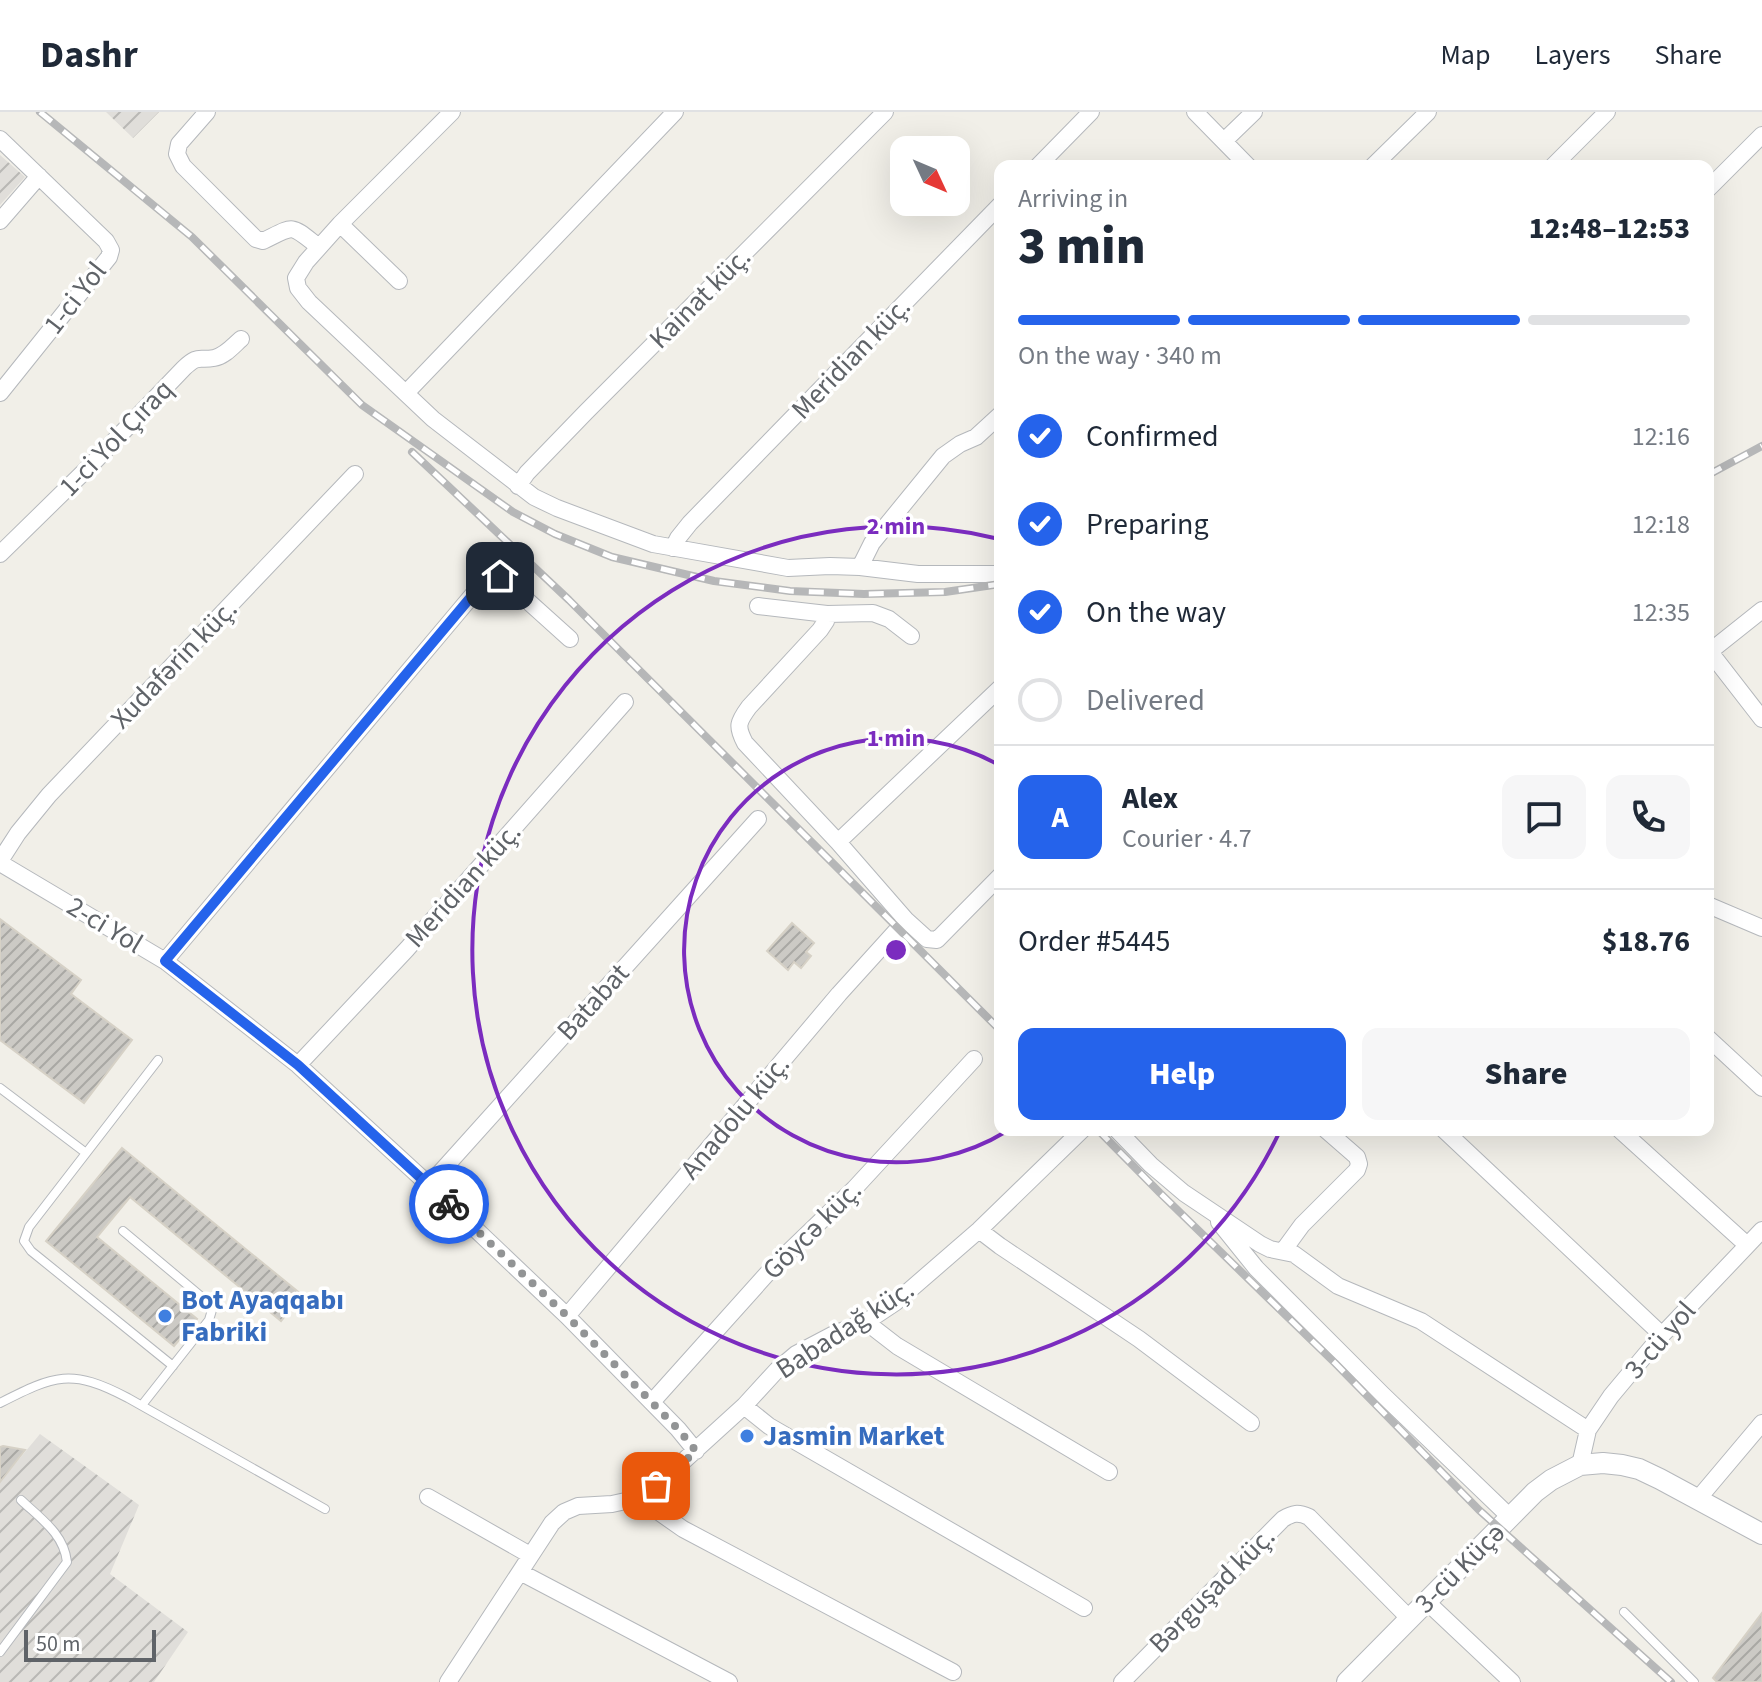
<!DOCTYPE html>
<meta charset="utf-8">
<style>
body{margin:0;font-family:"Source Sans 3",sans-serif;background:#f6f6f7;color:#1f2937;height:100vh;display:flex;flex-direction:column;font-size:30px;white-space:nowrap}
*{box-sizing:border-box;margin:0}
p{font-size:26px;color:#747a83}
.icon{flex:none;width:44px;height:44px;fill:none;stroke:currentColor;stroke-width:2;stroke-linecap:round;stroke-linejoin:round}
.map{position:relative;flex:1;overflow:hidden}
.side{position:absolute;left:994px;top:48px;width:720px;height:976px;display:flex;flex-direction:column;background:#fff;border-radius:16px;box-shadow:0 8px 32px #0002}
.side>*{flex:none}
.needle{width:52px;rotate:134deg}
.fabs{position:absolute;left:890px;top:24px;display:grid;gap:16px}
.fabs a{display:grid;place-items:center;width:80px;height:80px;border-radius:16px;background:#fff;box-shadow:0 8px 32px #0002;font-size:40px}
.scale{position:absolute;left:24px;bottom:20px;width:132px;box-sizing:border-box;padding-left:8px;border:4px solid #5f6368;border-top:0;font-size:22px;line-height:28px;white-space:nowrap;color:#5f6368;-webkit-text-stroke:6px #fff;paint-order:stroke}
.pin{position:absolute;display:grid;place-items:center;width:68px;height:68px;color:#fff;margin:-34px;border-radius:16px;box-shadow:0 4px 12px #0006}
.courier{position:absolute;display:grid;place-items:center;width:80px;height:80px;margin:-40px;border:6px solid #2563eb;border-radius:50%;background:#fff;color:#222;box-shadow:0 2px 10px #0007}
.summary em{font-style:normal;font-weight:800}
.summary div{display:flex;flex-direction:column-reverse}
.summary{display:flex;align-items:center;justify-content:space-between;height:136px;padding:0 24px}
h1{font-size:52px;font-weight:800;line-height:60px}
.bar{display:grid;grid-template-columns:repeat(4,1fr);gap:12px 8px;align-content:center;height:96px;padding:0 24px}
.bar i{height:10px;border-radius:6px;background:#e0e1e3}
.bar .selected{background:#2563eb}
.bar p{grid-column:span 4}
.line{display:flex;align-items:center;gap:20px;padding:0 24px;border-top:2px solid #e0e1e3}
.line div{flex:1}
.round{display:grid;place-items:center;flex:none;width:84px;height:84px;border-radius:16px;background:#f6f6f7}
ol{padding:0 24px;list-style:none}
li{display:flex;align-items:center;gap:24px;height:88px}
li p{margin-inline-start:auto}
li .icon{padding:8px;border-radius:50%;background:#2563eb;color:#fff;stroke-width:4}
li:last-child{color:#747a83}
li i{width:44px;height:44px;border:4px solid #e0e1e3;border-radius:50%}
.primary-button{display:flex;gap:16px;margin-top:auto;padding:16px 24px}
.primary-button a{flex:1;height:92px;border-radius:16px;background:#2563eb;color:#fff;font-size:32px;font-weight:800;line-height:92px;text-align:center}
.primary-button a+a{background:#f6f6f7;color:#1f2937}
header{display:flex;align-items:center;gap:48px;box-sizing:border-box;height:112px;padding:0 40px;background:#fff;border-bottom:2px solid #e0e1e3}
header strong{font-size:38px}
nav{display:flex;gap:44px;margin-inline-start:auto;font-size:28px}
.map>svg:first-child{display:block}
.industrial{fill:url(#industrial-furrows)}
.building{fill:url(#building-hatch);stroke:#d6d1c6;stroke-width:2}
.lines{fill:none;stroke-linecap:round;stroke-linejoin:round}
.service-casing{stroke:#b5b8bc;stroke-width:10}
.minor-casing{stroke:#b5b8bc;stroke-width:18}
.tertiary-casing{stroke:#b5b8bc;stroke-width:22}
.service{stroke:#fff;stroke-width:8}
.minor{stroke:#fff;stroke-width:16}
.tertiary{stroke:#fff;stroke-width:20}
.rail-casing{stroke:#b6b7b8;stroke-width:8}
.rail{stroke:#fff;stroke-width:5;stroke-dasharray:15;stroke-linecap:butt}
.done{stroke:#929495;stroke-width:8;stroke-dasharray:0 14.4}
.route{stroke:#2563eb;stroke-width:10}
.ring{fill:none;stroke:#7b2cbf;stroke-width:4}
.shop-dot{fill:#3f7fe0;stroke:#fff;stroke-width:3}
.labels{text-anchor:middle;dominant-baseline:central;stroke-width:7;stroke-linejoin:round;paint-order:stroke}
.street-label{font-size:28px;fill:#5f6368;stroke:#fff}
.shop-label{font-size:28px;font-weight:bold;fill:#366cbe;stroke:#fff;text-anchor:start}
.centre{fill:#7b2cbf;stroke:#fff;stroke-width:4}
.ring-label{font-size:24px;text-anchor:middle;font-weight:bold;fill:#7b2cbf;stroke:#fff;stroke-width:7;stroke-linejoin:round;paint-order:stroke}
</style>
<header>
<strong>Dashr</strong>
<nav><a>Map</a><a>Layers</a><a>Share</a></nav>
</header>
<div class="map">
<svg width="1762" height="1570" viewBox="0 0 1762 1570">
<defs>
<pattern id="industrial-furrows" width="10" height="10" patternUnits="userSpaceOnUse" patternTransform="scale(2)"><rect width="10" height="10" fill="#e0deda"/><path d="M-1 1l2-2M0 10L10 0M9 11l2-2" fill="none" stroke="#b9b8b5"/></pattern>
<pattern id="building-hatch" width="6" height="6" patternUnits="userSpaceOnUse" patternTransform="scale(2)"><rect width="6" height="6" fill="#cccac5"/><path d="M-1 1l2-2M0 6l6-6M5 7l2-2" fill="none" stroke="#a9a8a4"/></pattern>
</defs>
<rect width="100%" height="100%" fill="#f1efe8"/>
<path class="industrial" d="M106 0H159L133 26Z
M0 43 25 65 0 93Z
M40 1322 139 1393 110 1462 188 1520 154 1570H0V1370Z"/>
<path class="building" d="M0 807 81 868 71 882 132 928 84 991 0 928Z
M792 811 814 831 806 840 811 844 801 856 794 850 788 858 767 839Z
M122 1036 302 1183 281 1209 130 1085 97 1125 197 1207 174 1234 46 1129Z
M3 1334 25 1338 0 1370V1335Z
M1762 1501V1570H1717L1713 1566Z"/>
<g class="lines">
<defs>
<path id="service" d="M158 948 29 1115 24 1129 31 1139 173 1254
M0 976 86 1041
M123 1119 209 1191 212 1198 209 1208 142 1293
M0 1291C55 1263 71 1256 128 1286L325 1397
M1624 1500 1694 1570
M0 1540 67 1450C64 1422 41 1407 21 1388"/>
<path id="minor" d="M207 0 179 32 177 42 183 54 256 127 263 129C296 113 289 112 319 135
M452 0 340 112 306 150 296 166 298 176 309 190 433 307 534 385 557 396 653 432 788 456 830 454 860 455 918 462H1000
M1195 0 1248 54
M0 27 106 129 111 138 109 145 0 281
M1224 29 1254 0
M1038 54 1091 0
M1373 54 1428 0
M1553 54 1607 0
M1708 77 1762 23
M0 109 39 64
M340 112 399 169
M406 281 675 0
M518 374 527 361 586 300 885 0
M673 436 678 426 690 411 1000 93
M0 442 93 351 184 256C199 242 198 249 214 246 225 244 233 234 241 227
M860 455 872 431 943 344 960 332 976 325 1000 303
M758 494 827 502 873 501 889 507 911 524
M827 502 826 509 820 518 749 595C738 610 736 614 745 631L838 730 906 808 927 827 937 828 1000 764
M1710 540 1762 607
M1708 541 1762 498
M838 730 1000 576
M0 749 18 721 49 683 355 362
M0 751 165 849 298 953 429 1073 567 1204 678 1317 696 1339
M1708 793 1762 816
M165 849 486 467 493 463 500 464 570 527
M1708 926 1762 976
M298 953 407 837 625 590
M1117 1018 1151 1053 1184 1081 1260 1132 1270 1137 1294 1142 1338 1174 1421 1209 1588 1318
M1444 1018 1662 1223
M1620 1018 1747 1133
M429 1073 758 707
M1219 1110 1256 1156 1382 1282 1510 1405
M979 1118 1000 1134 1139 1227 1251 1311
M1283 1139 1302 1113 1357 1058 1359 1052 1357 1045 1326 1018
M567 1204 839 882 906 808
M866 1210 897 1234 1109 1360
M652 1290 774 1154 854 1077 974 947
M744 1294 769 1314 1084 1496
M1580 1353 1588 1318 1611 1284 1662 1223 1762 1118
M428 1385 530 1443
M639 1386 683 1417 953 1560
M1698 1387 1762 1311
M520 1460 729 1570
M1427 1490 1512 1570
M448 1570 552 1411 564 1400 578 1394 612 1392 639 1386 656 1374 744 1294 777 1258 796 1242 834 1222 866 1210 896 1190 979 1118 1082 1018
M1122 1570 1283 1407C1293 1401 1298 1400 1309 1405L1410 1507"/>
<path id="tertiary" d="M1347 1570 1535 1380 1551 1368 1580 1353 1603 1351 1622 1353 1639 1357 1660 1367 1762 1422"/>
</defs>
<use href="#service" class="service-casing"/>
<use href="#minor" class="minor-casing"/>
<use href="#tertiary" class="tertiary-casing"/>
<use href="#service" class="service"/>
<use href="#minor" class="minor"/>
<use href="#tertiary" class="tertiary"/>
<defs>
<path id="rail" d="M40 0 192 125 362 293 513 400 555 422 612 445 714 469 790 479 864 482 945 480 1000 472
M412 340 569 488 1000 918
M1708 363 1762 334
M1098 1018 1160 1081 1335 1251 1479 1398 1671 1570"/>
</defs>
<use href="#rail" class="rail-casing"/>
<use href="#rail" class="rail"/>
</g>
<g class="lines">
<path class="done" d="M449 1092 567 1204 678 1317 696 1339 656 1374"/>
<path class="route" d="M449 1092 298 953 165 849 486 467 493 463 500 464"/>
</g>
<g class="ring">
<path d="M1007 1019A212 212 0 1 1 999 653"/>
<path d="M1279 1021A424 424 0 1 1 999 427"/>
</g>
<g class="shop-dot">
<circle cx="165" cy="1204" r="8"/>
<circle cx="747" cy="1324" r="8"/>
</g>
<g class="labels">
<g class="street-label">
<text transform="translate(75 186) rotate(-52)">1-ci Yol</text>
<text transform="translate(700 186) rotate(-45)">Kainat küç.</text>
<text transform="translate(851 246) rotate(-46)">Meridian küç.</text>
<text transform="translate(116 326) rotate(-46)">1-ci Yol Çıraq</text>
<text transform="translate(174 552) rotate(-46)">Xudafərin küç.</text>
<text transform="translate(463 773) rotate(-48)">Meridian küç.</text>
<text transform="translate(105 813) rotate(31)">2-ci Yol</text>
<text transform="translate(593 890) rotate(-48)">Batabat</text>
<text transform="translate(735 1005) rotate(-50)">Anadolu küç.</text>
<text transform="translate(812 1118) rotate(-45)">Göycə küç.</text>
<text transform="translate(845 1217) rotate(-33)">Babadağ küç.</text>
<text transform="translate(1660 1228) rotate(-49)">3-cü yol</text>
<text transform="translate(1460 1456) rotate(-45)">3-cü Küçə</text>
<text transform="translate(1212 1478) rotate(-45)">Bərguşad küç.</text>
</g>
<g class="shop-label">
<text x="181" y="1188">Bot Ayaqqabı<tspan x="181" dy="32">Fabriki</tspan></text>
<text x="763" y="1324">Jasmin Market</text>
</g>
</g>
<circle cx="896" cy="838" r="12" class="centre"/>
<g class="ring-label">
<text x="896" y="422">2 min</text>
<text x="896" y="634">1 min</text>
</g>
</svg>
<div class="fabs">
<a><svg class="needle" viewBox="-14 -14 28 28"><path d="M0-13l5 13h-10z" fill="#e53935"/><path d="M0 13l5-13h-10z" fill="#747a83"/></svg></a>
</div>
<div class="scale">50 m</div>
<div class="pin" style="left:656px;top:1374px;background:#ea580c"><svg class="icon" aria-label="bag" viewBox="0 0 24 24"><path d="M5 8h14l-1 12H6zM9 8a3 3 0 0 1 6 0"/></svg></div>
<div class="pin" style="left:500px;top:464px;background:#1f2937"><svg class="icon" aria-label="home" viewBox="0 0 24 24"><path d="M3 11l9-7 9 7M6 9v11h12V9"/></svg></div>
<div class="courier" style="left:449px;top:1092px"><svg class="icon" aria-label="bike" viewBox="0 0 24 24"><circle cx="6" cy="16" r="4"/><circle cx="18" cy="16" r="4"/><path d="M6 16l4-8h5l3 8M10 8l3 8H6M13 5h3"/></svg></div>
<section class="side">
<div class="summary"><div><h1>3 min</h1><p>Arriving in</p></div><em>12:48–12:53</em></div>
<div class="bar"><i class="selected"></i><i class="selected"></i><i class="selected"></i><i></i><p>On the way · 340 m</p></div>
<ol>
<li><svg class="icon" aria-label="check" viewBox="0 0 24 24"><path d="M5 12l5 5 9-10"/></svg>Confirmed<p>12:16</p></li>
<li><svg class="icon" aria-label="check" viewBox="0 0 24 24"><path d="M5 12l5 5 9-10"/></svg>Preparing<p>12:18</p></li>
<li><svg class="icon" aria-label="check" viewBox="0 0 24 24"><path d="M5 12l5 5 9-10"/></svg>On the way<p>12:35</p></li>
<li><i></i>Delivered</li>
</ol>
<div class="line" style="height:144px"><b class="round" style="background:#2563eb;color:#fff">A</b><div><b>Alex</b><p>Courier · 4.7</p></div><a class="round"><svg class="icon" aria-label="chat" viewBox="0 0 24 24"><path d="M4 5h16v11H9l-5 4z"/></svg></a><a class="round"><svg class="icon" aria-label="phone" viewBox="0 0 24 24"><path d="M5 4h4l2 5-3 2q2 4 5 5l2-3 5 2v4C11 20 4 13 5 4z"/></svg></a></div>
<div class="line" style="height:104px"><div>Order #5445</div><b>$18.76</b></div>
<div class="primary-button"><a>Help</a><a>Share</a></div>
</section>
</div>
